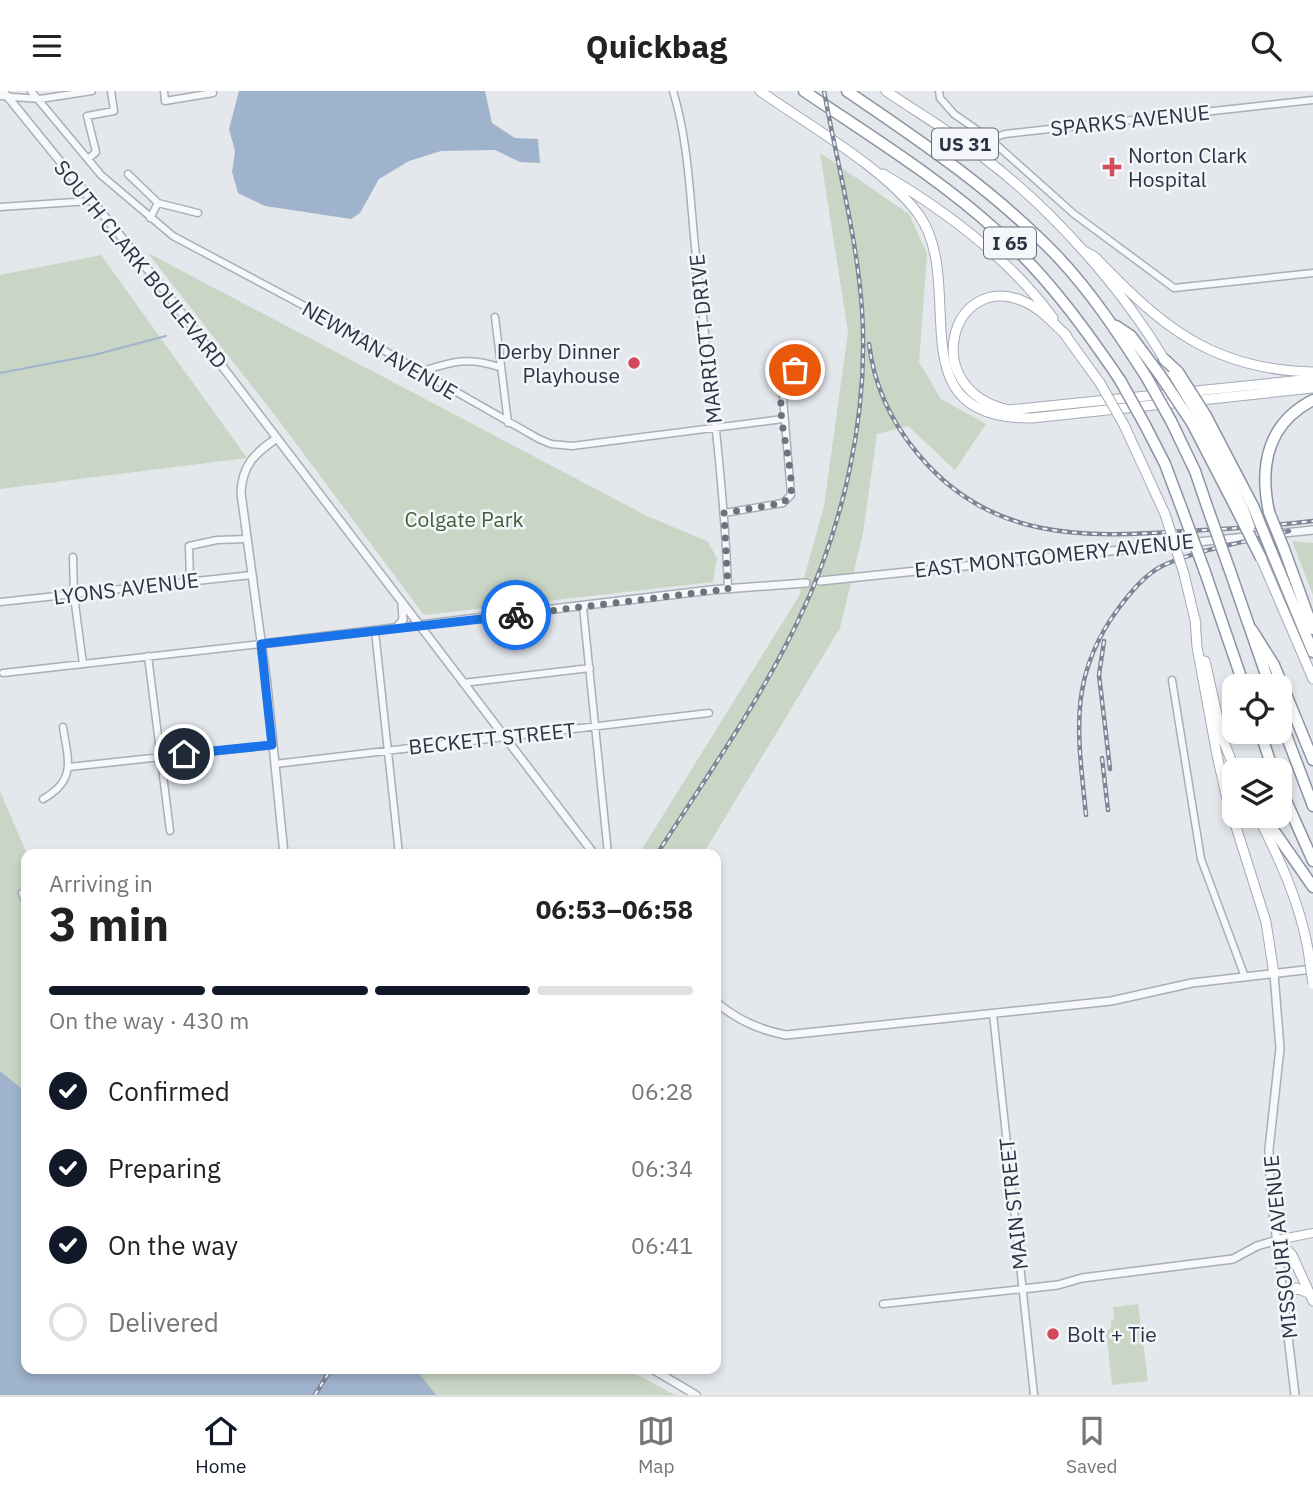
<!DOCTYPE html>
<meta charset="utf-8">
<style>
body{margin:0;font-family:"IBM Plex Sans",sans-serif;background:#f2f2f2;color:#222;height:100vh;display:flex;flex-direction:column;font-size:26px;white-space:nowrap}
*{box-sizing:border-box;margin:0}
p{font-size:23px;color:#767676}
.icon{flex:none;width:38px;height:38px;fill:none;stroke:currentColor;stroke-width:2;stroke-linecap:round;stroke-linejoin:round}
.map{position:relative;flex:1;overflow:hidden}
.details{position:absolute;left:21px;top:758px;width:700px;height:525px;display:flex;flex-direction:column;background:#fff;border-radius:14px;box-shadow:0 4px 10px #0003}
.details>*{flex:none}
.buttons{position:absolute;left:1222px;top:583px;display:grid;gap:14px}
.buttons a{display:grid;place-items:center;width:70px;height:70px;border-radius:14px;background:#fff;box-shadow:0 4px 10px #0003;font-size:35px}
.pin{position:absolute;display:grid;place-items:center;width:60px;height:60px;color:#fff;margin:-30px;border:4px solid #fff;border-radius:50%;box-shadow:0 2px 7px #0007}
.courier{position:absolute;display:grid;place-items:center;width:70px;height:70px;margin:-35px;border:5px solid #1a73e8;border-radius:50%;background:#fff;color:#222;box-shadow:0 2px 9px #0007}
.headline em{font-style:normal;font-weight:700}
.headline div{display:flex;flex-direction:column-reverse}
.headline{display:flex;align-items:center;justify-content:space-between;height:119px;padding:0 28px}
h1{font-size:46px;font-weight:700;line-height:52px}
.bar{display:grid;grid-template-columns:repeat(4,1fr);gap:10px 7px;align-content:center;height:84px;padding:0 28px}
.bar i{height:9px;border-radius:5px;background:#e0e0e0}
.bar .on{background:#111827}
.bar p{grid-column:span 4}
ol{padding:0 28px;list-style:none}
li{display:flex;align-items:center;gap:21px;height:77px}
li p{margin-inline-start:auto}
li .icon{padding:7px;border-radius:50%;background:#111827;color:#fff;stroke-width:4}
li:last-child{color:#767676}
li i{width:38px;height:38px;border:4px solid #e0e0e0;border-radius:50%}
header{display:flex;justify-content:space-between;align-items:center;height:91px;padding:0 28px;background:#fff;font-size:32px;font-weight:700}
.menu{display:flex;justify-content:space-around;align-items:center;height:98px;border-top:2px solid #e0e0e0;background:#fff;font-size:19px;color:#767676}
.menu a{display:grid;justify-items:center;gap:4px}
.menu .on{color:#111827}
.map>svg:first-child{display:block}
.green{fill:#c9d6c5}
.water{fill:#9fb4cc}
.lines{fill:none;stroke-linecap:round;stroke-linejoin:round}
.stream{stroke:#9fb4cc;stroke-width:2}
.minor-casing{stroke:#a9aeb7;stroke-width:9}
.tertiary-casing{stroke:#a9aeb7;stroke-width:10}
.secondary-casing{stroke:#a9aeb7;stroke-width:10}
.primary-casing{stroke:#a3abb8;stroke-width:11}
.motorway-casing{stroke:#8b94a3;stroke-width:13}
.minor{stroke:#f7f8fa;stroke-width:6}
.tertiary{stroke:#f7f8fa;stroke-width:7}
.secondary{stroke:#fff;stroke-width:8}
.primary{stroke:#fff;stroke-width:9}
.motorway{stroke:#fff;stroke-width:10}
.rail-casing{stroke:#7d8696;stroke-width:4.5}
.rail{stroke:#f4f6f9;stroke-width:2;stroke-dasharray:5;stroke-linecap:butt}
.primary-bridge-casing{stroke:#a3abb8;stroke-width:11;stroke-linecap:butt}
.motorway-bridge-casing{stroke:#8b94a3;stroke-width:13;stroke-linecap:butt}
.primary-bridge{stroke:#fff;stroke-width:9}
.motorway-bridge{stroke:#fff;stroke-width:10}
.done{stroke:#6c737f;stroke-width:7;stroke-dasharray:0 12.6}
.route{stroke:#1a73e8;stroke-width:9}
.poi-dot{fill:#d1495b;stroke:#f4f6f9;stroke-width:2.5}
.labels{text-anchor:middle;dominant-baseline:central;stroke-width:5;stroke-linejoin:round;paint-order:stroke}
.shield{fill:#f4f6f9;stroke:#676e7b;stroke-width:2}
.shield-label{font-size:19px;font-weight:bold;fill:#2b3445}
.street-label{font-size:21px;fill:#2b3445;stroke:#f4f6f9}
.poi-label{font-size:21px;fill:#2b3445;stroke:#f4f6f9;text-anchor:start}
.park-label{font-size:21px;fill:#3f6138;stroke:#f4f6f9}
</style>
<header><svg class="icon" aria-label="menu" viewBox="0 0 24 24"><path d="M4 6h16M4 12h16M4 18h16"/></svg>Quickbag<svg class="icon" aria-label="search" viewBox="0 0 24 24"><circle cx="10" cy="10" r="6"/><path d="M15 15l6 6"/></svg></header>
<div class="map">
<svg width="1313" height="1304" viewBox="0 0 1313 1304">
<rect width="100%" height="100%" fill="#e4e7ec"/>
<path class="green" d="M820 62 909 123 927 163 919 271 941 308 986 333 955 379 908 335 877 343 863 442 840 537 703 763H639L799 505 824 415 848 241Z
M148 162 647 425 707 450 717 467 713 491 424 524 277 327Z
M101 164 247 367 0 398V184Z
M1292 450 1313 452V504Z
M0 700 27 763 26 1001 0 980Z
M1138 1213 1148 1290 1112 1294 1106 1240 1111 1237V1230L1114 1229 1113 1216Z
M416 1278H627L675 1304H436Z"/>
<path class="water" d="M239 0H485L492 32 515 47 538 48 540 72 520 71 495 59 441 60 409 70 379 88 360 122 351 128 265 115 238 102 232 81 235 60 229 38Z
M0 980 26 1001V1278H416L436 1304H0Z"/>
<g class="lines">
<path class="stream" d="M0 282 94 264 166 245"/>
<defs>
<path id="minor" d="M31 0 101 84 173 145 327 227 539 348 551 353 572 355 783 328
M164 0 165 10 213 2
M673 0C690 55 690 117 697 174 709 281 724 389 728 498
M939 0 940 7 954 23 990 48 1074 123 1174 197 1313 182
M0 5 40 8 92 0
M990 48 1005 43 1313 9
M88 68 96 61 87 25 114 20 111 0
M128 83 158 112 150 127
M158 112 198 122
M0 116 90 110
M495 226 508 332
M420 281C451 271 468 265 499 276
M724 422 783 412 791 404 782 294 791 280 808 284
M73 466 74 505 83 573
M190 489 189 455 217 449 247 448
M0 511 252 484
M583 516 608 763
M375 540 399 763
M148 565 170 740
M3 582 261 553
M1172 589 1201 768 1245 886
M463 592 590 577
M275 673 709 622
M69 676 272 654
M43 708C77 689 68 669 63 636
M22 802 26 813
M993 923 1034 1304
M883 1213 1022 1198"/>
<path id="tertiary" d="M3 0 161 195 594 763
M277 347C255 362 242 374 241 402L267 594 284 763
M820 490 1313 439
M397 536 403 529 402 513
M261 553 711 499 806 492
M1274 883 1280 957 1269 1058 1270 1094 1295 1304
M716 911C737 929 759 939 786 944L1111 910 1192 892 1313 878
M1022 1198 1058 1194 1082 1187 1233 1168 1257 1155 1277 1149
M652 1278 696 1304"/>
<path id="secondary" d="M1277 1149 1313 1142"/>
<path id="primary" d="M760 0C808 34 885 77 919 124 969 195 893 329 1032 327L1313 297
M886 0C918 22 953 42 983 66 1052 118 1122 197 1166 271
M883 83C946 120 1009 167 1053 227
M1084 160 1095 166C1161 235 1212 279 1313 281
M1063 241 1100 292
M1067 245C1054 233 1041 218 1025 211 952 177 916 299 1009 319L1313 288
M1200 328 1244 419
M1124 334 1165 423
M1261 467 1313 588
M1184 483 1196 533
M1195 527 1197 556 1217 664 1226 704 1266 831 1274 883
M1205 570 1222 646 1235 679
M1257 724C1280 768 1299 810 1308 858
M1277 1149 1292 1164 1313 1210
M1284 1212 1288 1203 1296 1197 1311 1203"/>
<path id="motorway" d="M804 0C870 45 939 87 998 141 1046 184 1084 236 1120 289
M847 0C922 51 995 100 1058 166 1092 202 1120 245 1147 287
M1116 235 1131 245 1160 284
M1164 268 1178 281
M1206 325 1253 415
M1171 330 1195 380 1209 421
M1192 332 1238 421
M1145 334 1165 373 1183 421
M1269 421C1259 374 1268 332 1313 309
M1284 458 1313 538
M1272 462 1313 561
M1229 477 1270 595
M1205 481 1244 595
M1252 539 1274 574 1313 669
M1279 625 1313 715
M1260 640 1273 679
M1279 694 1313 770
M1263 724 1313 796"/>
</defs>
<use href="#minor" class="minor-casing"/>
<use href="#tertiary" class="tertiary-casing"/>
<use href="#secondary" class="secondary-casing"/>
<use href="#primary" class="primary-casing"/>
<use href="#motorway" class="motorway-casing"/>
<use href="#minor" class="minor"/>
<use href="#tertiary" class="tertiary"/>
<use href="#secondary" class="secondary"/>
<use href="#primary" class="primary"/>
<use href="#motorway" class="motorway"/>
<defs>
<path id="rail" d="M869 253C874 294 891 331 918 363 990 450 1083 447 1186 440 1228 438 1271 435 1313 430
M1104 550 1099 584 1110 678
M1102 667 1108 719
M1086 724C1078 644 1067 587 1118 518 1130 502 1145 483 1164 474 1203 457 1248 451 1289 440
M657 763C705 688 758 613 797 532 843 438 869 324 862 219 857 146 837 72 824 0
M315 1304 331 1278"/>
</defs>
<use href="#rail" class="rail-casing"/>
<use href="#rail" class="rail"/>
<defs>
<path id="primary-bridge" d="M1173 283 1200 328
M1100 292 1124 334
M1244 419 1250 436
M1165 423 1184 483
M1308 858 1313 893"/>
<path id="motorway-bridge" d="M1178 281 1206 325
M1160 284 1192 332
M1147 287 1171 330
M1120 289 1145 334
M1253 415 1272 462
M1183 421 1205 481
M1209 421 1229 477
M1238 421 1261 467
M1269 421 1284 458"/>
</defs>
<use href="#primary-bridge" class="primary-bridge-casing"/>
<use href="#motorway-bridge" class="motorway-bridge-casing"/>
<use href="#primary-bridge" class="primary-bridge"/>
<use href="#motorway-bridge" class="motorway-bridge"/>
</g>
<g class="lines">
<path class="done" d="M516 524 728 498 724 422 783 412 791 404C794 365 770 318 787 283L795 279"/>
<path class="route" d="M184 663 272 654 261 553 516 524"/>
</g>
<g class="poi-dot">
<path d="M1108.5 65.5h7v7h7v7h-7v7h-7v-7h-7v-7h7z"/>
<circle cx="634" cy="272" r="7"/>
<circle cx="1053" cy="1243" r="7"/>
</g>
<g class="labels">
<g class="shield">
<rect x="932" y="37.5" width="66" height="31" rx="5"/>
<rect x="984" y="136.5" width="52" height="31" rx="5"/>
</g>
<g class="shield-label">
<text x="965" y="53">US 31</text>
<text x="1010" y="152">I 65</text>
</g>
<g class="street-label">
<text transform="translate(1130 29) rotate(-6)">SPARKS AVENUE</text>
<text transform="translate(141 173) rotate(51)">SOUTH CLARK BOULEVARD</text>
<text transform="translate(705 248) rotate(-96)">MARRIOTT DRIVE</text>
<text transform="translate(380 259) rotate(30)">NEWMAN AVENUE</text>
<text transform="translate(1054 464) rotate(-6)">EAST MONTGOMERY AVENUE</text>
<text transform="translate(126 497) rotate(-7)">LYONS AVENUE</text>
<text transform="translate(492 647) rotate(-6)">BECKETT STREET</text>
<text transform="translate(1013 1113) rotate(-96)">MAIN STREET</text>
<text transform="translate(1280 1156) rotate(-96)">MISSOURI AVENUE</text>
</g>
<g class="poi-label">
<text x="1128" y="64">Norton Clark<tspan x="1128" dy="24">Hospital</tspan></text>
<text x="620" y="260" text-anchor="end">Derby Dinner<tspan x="620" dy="24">Playhouse</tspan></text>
<text x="1067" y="1243">Bolt + Tie</text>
</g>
<g class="park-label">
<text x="464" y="428">Colgate Park</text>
</g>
</g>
</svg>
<div class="buttons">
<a><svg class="icon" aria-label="locate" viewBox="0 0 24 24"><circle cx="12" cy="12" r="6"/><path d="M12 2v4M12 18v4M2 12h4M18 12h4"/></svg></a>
<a><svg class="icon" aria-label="layers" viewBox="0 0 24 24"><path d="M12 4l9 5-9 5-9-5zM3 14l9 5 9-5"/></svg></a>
</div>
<div class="pin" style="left:795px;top:279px;background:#ea580c"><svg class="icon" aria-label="bag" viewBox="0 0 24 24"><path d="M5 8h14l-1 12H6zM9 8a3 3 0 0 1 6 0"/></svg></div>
<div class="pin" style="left:184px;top:663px;background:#1f2937"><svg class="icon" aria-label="home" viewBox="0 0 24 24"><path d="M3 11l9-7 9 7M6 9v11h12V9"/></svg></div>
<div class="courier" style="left:516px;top:524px"><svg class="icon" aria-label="bike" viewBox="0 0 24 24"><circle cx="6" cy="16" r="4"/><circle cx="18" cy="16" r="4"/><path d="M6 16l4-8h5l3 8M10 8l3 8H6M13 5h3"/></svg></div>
<section class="details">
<div class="headline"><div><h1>3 min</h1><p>Arriving in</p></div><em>06:53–06:58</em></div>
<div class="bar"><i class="on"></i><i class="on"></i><i class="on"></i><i></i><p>On the way · 430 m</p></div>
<ol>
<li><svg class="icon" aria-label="check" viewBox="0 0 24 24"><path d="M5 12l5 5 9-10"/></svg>Confirmed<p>06:28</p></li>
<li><svg class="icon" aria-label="check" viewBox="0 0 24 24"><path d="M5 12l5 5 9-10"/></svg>Preparing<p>06:34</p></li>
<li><svg class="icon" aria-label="check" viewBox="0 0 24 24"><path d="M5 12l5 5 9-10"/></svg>On the way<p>06:41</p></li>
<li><i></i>Delivered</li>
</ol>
</section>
</div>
<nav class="menu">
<a class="on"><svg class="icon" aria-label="home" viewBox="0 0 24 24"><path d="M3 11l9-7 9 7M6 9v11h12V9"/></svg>Home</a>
<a><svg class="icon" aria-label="map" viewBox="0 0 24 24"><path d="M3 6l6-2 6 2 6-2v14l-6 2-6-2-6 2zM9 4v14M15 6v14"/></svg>Map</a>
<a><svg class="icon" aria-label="saved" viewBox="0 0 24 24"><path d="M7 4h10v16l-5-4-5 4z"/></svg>Saved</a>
</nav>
